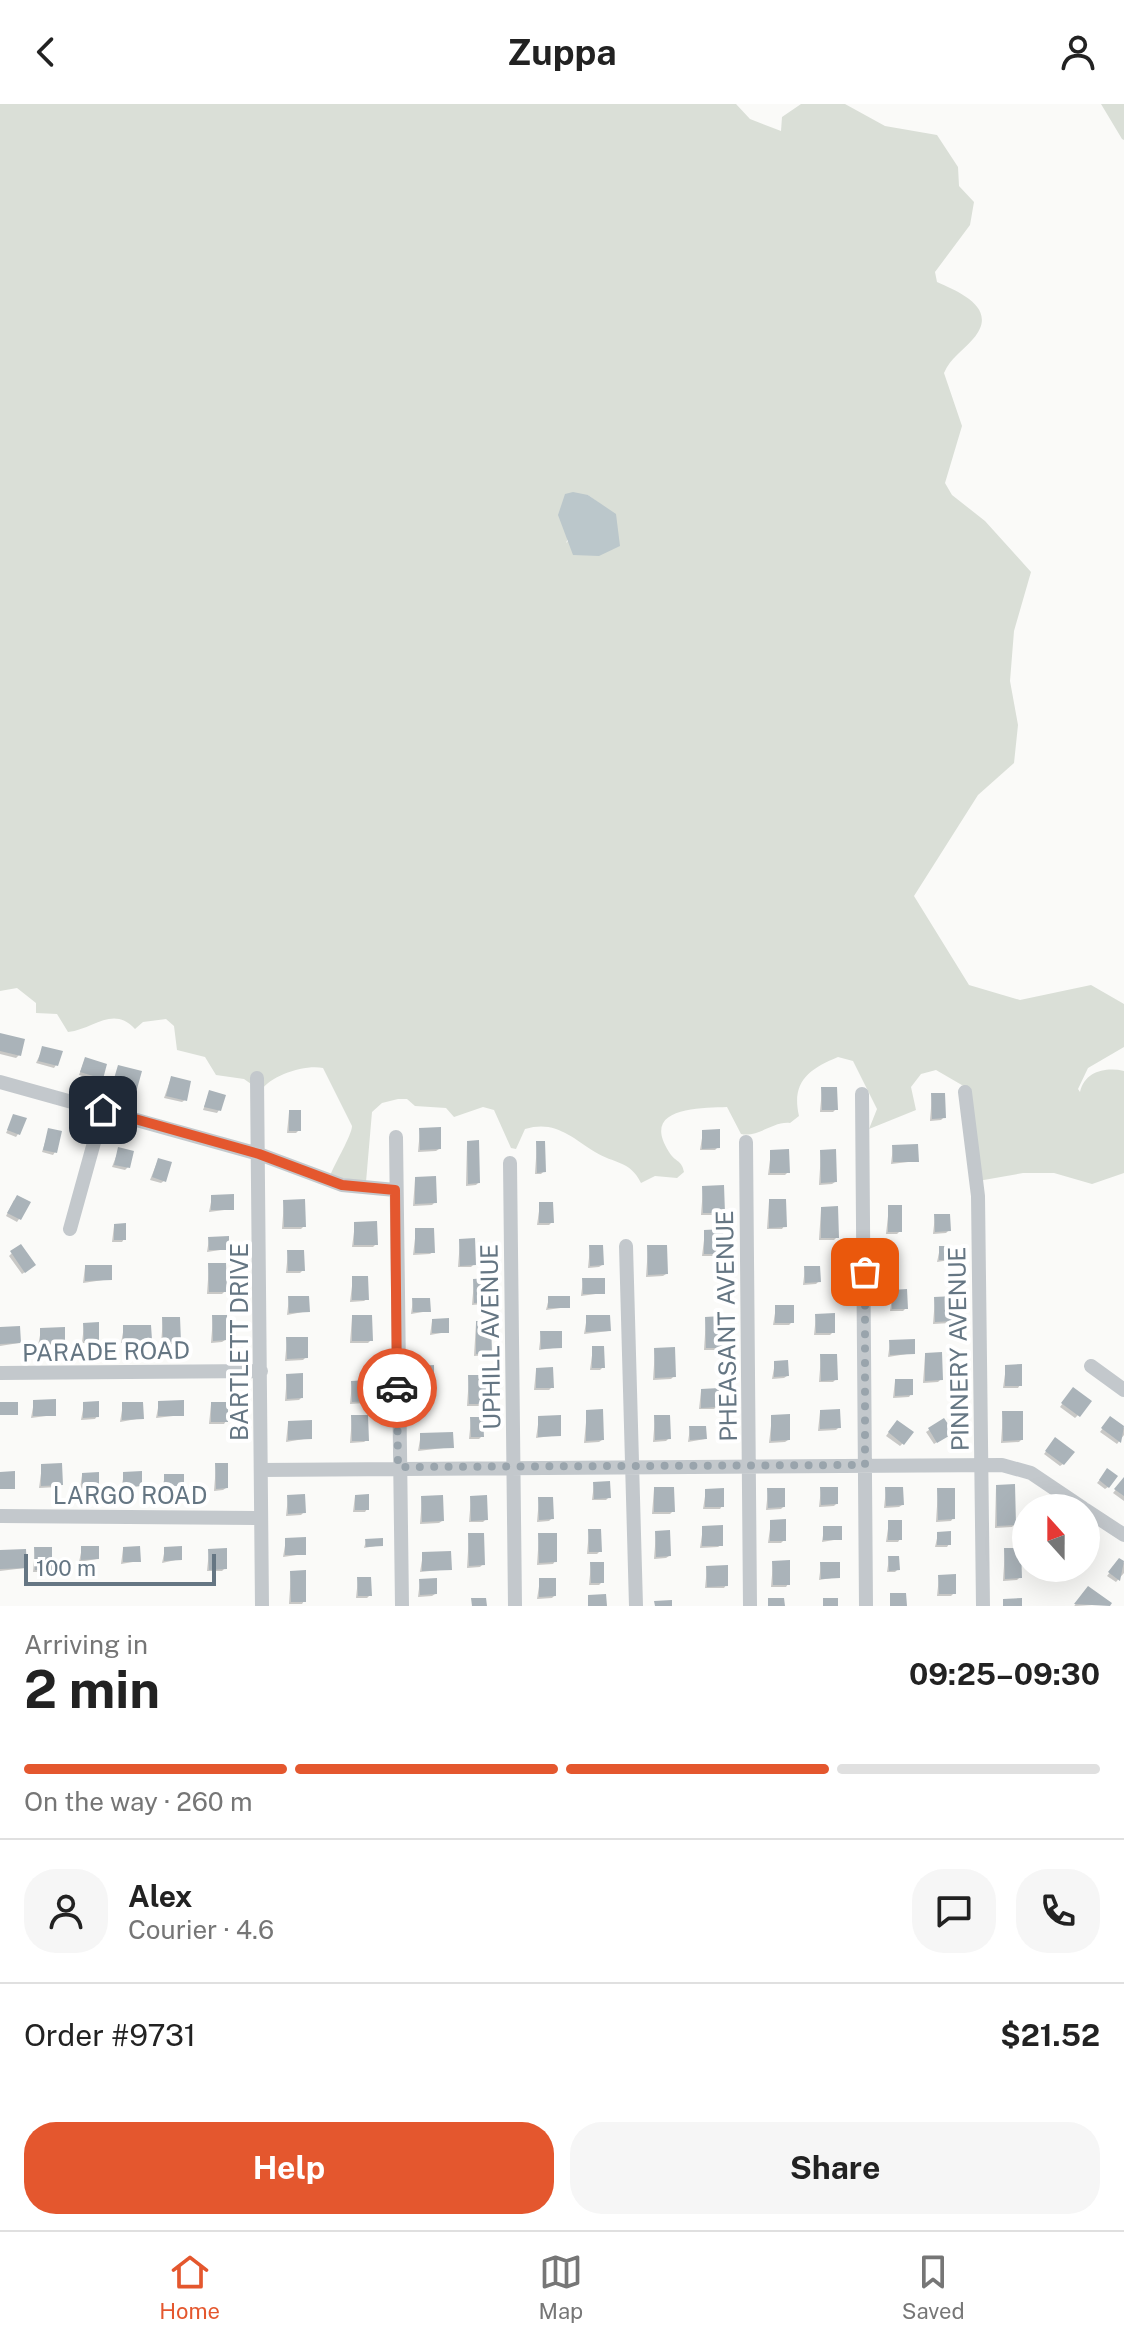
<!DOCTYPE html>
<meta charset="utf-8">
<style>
body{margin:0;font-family:"Public Sans",sans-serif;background:#f6f6f6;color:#222;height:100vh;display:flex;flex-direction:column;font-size:30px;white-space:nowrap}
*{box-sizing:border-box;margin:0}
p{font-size:26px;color:#767676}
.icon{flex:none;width:44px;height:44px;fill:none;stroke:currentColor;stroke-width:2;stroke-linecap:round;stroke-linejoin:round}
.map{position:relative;height:1502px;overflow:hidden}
.sheet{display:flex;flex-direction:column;background:#fff;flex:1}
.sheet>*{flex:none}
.needle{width:52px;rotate:339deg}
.buttons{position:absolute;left:1012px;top:1390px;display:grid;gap:16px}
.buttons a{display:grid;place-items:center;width:88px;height:88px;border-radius:50%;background:#fff;box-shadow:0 8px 32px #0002;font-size:40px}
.scale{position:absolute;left:24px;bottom:20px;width:192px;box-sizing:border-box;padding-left:8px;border:4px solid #657683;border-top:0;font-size:22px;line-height:28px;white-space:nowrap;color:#657683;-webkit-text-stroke:6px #fff;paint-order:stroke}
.pin{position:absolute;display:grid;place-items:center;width:68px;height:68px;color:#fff;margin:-34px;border-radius:16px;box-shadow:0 4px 12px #0006}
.courier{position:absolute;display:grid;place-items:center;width:80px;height:80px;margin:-40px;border:6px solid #e4572e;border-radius:50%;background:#fff;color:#222;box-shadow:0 2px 10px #0007}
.headline em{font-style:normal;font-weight:700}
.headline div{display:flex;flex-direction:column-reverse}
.headline{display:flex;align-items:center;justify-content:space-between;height:136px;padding:0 24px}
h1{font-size:52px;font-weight:700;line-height:60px}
.bar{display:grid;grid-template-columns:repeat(4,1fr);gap:12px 8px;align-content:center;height:96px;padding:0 24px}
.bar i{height:10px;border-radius:6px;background:#e0e0e0}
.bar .on{background:#e4572e}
.bar p{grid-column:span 4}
.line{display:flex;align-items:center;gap:20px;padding:0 24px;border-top:2px solid #e0e0e0}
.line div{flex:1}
.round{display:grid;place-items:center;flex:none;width:84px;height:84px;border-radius:32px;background:#f6f6f6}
.primary-button{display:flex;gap:16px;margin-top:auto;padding:16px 24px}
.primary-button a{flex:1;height:92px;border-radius:32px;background:#e4572e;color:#fff;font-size:32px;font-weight:700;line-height:92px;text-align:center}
.primary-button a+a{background:#f6f6f6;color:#222}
header{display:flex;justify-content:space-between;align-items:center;height:104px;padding:0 24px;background:#fff;font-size:36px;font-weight:700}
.tab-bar{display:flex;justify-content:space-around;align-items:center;height:112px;border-top:2px solid #e0e0e0;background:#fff;font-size:22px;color:#767676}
.tab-bar a{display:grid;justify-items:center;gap:4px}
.tab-bar .on{color:#e4572e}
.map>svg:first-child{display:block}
.green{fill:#dadfd7;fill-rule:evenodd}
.water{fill:#bbc7cb}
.shadow{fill:#0003}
.building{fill:#aab3b9}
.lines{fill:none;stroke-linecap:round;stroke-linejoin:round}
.minor{stroke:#c3c8cc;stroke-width:14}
.done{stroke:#99a4ac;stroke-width:8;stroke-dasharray:0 14.4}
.route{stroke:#e4572e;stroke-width:10}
.labels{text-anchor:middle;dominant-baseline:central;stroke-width:8;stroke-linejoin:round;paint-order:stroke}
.street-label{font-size:24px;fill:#657683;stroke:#fff}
</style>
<header><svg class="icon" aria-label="back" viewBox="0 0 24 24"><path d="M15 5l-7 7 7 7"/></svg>Zuppa<svg class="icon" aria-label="person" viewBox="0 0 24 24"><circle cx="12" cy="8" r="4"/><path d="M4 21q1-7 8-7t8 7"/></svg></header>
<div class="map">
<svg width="1124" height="1502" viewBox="0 0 1124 1502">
<rect width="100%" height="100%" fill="#fafaf8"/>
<path class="green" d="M0 0H736L750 15 781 27 782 13 801 0H845L885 22 937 31 958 63 959 82 974 98 970 121 935 168 937 178C959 188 1000 204 973 235 962 248 951 253 944 269L962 322 945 379 952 391 985 417 1031 468 1014 527 1010 577 1018 621 1014 659 978 691 914 792 969 881 1020 896 1091 881 1124 900V943L1088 964 1078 985 1080 988C1085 967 1106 963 1124 967V1069L1092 1080 1054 1069H1023L978 1077 967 984 936 966 921 970 911 983 916 1006 869 1025 877 1005 853 957 838 953C809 965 791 978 799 1012L790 1019C773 1017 758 1034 741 1030L727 1003C699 1004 640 1003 669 1048 675 1058 682 1056 684 1068L677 1074 655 1072 641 1079C630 1056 614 1060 595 1048 571 1033 555 1016 525 1025L516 1045 511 1044 494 1006 483 1003 454 1013 446 1004 415 1002 407 995H398L382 999 372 1008 366 1078 330 1072C335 1059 352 1031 352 1022L323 964C306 960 270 971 261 987L244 975 216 971 205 953 177 946 174 922 166 915 143 918 135 925C113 901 94 925 68 928L57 910 36 909V899L17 884 0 887ZM588 391 604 403 566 439Z
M1101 0H1124V36L1122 35Z"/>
<path class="water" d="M573 388 588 391 616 410 620 442 599 452 573 451 558 411 565 390Z"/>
<path class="shadow" d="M0 931 19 951 16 954 0 950Z
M43 944 56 961 54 964 36 959Z
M85 955 101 974 98 976 79 971Z
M119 963 135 983 133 986 112 981Z
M171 974 185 996 182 998 164 994Z
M822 985 836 1005 833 1008H820Z
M209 989 219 1006 217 1009 203 1006Z
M932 991 944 1013 941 1016 930 1017Z
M289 1008 299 1026 296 1029H287Z
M14 1012 18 1030 16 1033 6 1029Z
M49 1026 55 1048 53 1051 42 1048Z
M420 1026 439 1045 436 1047 418 1048Z
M703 1028 718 1043 715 1046H700Z
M467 1039 478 1079 476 1081 466 1082Z
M537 1039 544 1067 541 1070H535Z
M893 1043 917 1057 891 1060Z
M119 1045 128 1063 125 1066 112 1063Z
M771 1048 788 1068 785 1071H768Z
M821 1048 835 1078 832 1080 819 1081Z
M158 1056 164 1077 161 1079 150 1076Z
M415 1075 435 1098 432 1101 413 1102Z
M703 1084 723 1108 720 1111H701Z
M212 1093 232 1105 209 1108Z
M14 1096 19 1115 17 1118 6 1112Z
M769 1097 784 1122 782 1125H767Z
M284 1098 304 1122 301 1125H282Z
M540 1100 552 1118 549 1121H537Z
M889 1103 900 1127 897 1130H886Z
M821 1105 837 1133 834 1136H819Z
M935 1112 949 1126 946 1129 933 1130Z
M355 1120 376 1140 373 1143H352Z
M114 1122 124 1135 122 1138H112Z
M416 1126 433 1148 430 1150 413 1151Z
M705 1128 722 1149 719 1152H702Z
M209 1135 227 1145 207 1148Z
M460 1137 474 1160 471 1163H458Z
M590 1143 602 1161 599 1163 588 1164Z
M648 1143 666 1170 663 1172 646 1173Z
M940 1144 956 1155 937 1158Z
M288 1148 303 1166 300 1169H286Z
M12 1149 31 1164 22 1170 9 1152Z
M209 1161 225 1187 222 1190H207Z
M85 1163 110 1175 83 1179Z
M805 1164 819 1177 816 1180 803 1181Z
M353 1174 367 1195 364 1197 350 1198Z
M583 1176 603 1189 581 1192Z
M474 1177 486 1198 483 1200 472 1201Z
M893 1188 906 1204 903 1207H890Z
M289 1194 308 1207 287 1211Z
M549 1194 568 1203 546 1206Z
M935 1195 953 1217 951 1219 933 1220Z
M413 1196 429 1207 411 1210Z
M776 1203 792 1218 789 1221H773Z
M816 1212 833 1228 830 1231H814Z
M213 1213 225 1236 222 1238 211 1239Z
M352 1213 371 1236 368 1239H350Z
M587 1213 609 1227 584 1230Z
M163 1215 179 1237 176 1240H161Z
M706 1215 721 1243 718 1246H704Z
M432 1217 447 1228 430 1231Z
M476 1219 490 1249 487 1251 474 1252Z
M84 1221 97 1236 95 1239H82Z
M124 1223 150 1235 121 1239Z
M0 1225 19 1239 0 1242Z
M41 1226 63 1239 38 1242Z
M541 1229 560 1243 539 1246Z
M287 1235 306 1253 303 1256 285 1257Z
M890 1238 913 1249 888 1253Z
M593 1244 603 1263 600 1266H590Z
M655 1246 674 1272 671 1275 653 1276Z
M925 1251 941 1275 938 1278 923 1279Z
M821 1252 836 1275 833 1278H819Z
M775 1259 787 1272 784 1274 772 1275Z
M1006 1263 1020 1281 1018 1284H1003Z
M418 1264 432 1286 430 1289 415 1290Z
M536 1266 552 1283 549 1286H534Z
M287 1272 301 1294 299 1296 285 1297Z
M469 1273 485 1299 482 1302H467Z
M895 1277 911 1290 909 1293 893 1294Z
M352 1279 367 1297 365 1299 350 1300Z
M701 1287 717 1302 714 1305H699Z
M1071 1288 1078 1311 1075 1314 1060 1303Z
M34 1298 54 1311 31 1314Z
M159 1299 182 1311 156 1314Z
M84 1300 97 1312 95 1315 81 1316Z
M123 1300 142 1314 120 1318Z
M211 1300 226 1317 224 1320H209Z
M587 1308 602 1336 599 1338 584 1339Z
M820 1308 839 1323 836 1326 818 1327Z
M1003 1309 1021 1336 1019 1338 1001 1339Z
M352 1313 367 1336 364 1338 350 1339Z
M655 1313 669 1334 666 1337 653 1338Z
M772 1313 788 1336 785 1338 769 1339Z
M539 1314 559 1331 536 1334Z
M1111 1314 1124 1324V1331L1117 1340 1100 1328Z
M471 1315 482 1332 479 1335H469Z
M288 1319 310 1334 286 1338Z
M894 1321 903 1339 900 1342 886 1332Z
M690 1324 705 1335 688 1338Z
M929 1326 948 1331 934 1340 926 1328Z
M421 1330 452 1343 418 1347Z
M1053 1339 1063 1360 1060 1362 1044 1350Z
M216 1361 226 1384 223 1386 214 1387Z
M42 1362 61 1381 58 1383 39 1384Z
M1107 1367 1108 1383 1105 1385 1097 1379Z
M124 1370 140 1382 121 1385Z
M82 1371 97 1382 80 1385Z
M165 1372 182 1381 162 1384Z
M1123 1377 1124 1378V1397L1113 1389Z
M594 1380 609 1393 606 1396H592Z
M996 1383 1014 1421 1012 1423 995 1424Z
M654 1385 673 1407 670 1410H652Z
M821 1385 836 1400 834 1402 819 1403Z
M886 1385 902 1401 899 1403 884 1404Z
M706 1386 722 1402 720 1405H703Z
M768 1386 783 1403 781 1405 766 1406Z
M938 1386 953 1414 951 1417 936 1418Z
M355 1392 367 1405 365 1408H353Z
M288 1393 304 1408 301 1411 286 1412Z
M422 1394 442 1417 439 1419 420 1420Z
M471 1394 486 1415 483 1418H469Z
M539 1395 552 1414 549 1417 537 1418Z
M771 1418 784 1436 781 1439H768Z
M889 1418 900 1435 898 1438H886Z
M703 1424 721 1441 718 1443 700 1444Z
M824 1424 840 1435 822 1438Z
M589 1427 600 1447 597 1450H587Z
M656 1429 669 1452 666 1454 654 1455Z
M938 1430 949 1440 947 1443H935Z
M469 1431 483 1460 480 1463 467 1464Z
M539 1431 555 1457 553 1460 537 1461Z
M286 1436 304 1450 283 1453Z
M366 1437 381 1441 364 1444Z
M82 1444 97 1455 79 1458Z
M35 1445 50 1465 47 1468H33Z
M123 1445 139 1457 121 1460Z
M165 1445 180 1455 162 1459Z
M1005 1446 1020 1473 1017 1476 1003 1477Z
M209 1447 225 1464 222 1467H207Z
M0 1448 25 1464 0 1467Z
M423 1450 450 1465 420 1468Z
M889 1454 898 1465 895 1468H887Z
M1120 1456 1124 1459V1469L1116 1478 1107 1472Z
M773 1459 788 1480 786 1483H771Z
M591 1460 602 1478 599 1481H589Z
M821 1460 838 1473 819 1476Z
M707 1464 726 1481 724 1484H705Z
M291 1469 304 1497 302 1500H289Z
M939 1473 954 1489 951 1492H937Z
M358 1475 370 1491 367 1494H356Z
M540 1476 554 1492 552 1494 537 1495Z
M420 1477 435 1490 432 1492 418 1493Z
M1086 1487 1109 1500 1074 1502Z"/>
<path class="building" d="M0 929 25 935 21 952 0 947Z
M42 942 63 947 58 962 38 957Z
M85 953 107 960 103 975 80 968Z
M118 961 142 967 137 985 113 978Z
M171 972 191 977 187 997 166 992Z
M821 983H837L838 1006H822Z
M209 986 226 991 221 1007 204 1003Z
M931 989H945L946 1014 932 1015Z
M289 1006H301V1027H289Z
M13 1010 27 1014 20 1031 7 1026Z
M441 1023V1045L420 1046 419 1024Z
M48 1024 62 1027 57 1049 43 1046Z
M720 1025V1044L702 1045V1026Z
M479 1036 480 1079 468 1080 467 1037Z
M536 1037H545L546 1068 537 1069Z
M918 1040 919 1058H893L892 1041Z
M118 1043 134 1047 130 1064 114 1061Z
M789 1045 790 1069H770V1046Z
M836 1045 837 1078 821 1079 820 1046Z
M158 1054 172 1058 166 1078 152 1073Z
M436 1072 437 1099 415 1100V1073Z
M724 1081 725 1109H703L702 1082Z
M234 1090V1106H211V1091Z
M17 1091 31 1098 21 1116 7 1109Z
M305 1095 306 1123H284L283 1096Z
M769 1095H786L787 1123 769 1124Z
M539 1098H553L554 1119H539Z
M888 1101H902V1128H888Z
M838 1102 839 1134H821V1103Z
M934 1110H950L951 1127 935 1128Z
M377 1117 378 1141H354V1118Z
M126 1119V1136H114V1120Z
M415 1124H434L435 1149H415Z
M723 1125 724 1150H704V1126Z
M229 1132V1146H209L208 1133Z
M475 1134 476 1161 460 1162 459 1135Z
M21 1140 36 1161 25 1169 10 1147Z
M589 1141H603L604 1161 590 1162Z
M647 1141H667L668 1170 648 1171Z
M939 1142H957L958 1156H939Z
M287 1146H304L305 1167H288Z
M208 1159H226L227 1188H209Z
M85 1161H112V1176L85 1177Z
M804 1162H820L821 1178 805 1179Z
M352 1172H368L369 1196H352Z
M487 1174 488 1198 474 1199 473 1175Z
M582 1174H605V1190H583Z
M907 1185 908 1205H892V1186Z
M288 1192H309L310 1208 289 1209Z
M548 1192H570V1204H548Z
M955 1192V1217L935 1218 934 1193Z
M412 1194H430L431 1208H413Z
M775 1201H794V1219H775Z
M835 1209V1229H816L815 1210Z
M212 1211H227V1236L213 1237Z
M352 1211H372L373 1237H352Z
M586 1211H610L611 1227 586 1228Z
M722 1212 723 1244H706L705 1213Z
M162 1213H180L181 1238H163Z
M449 1214V1229H432V1215Z
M476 1217H491L492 1249 476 1250Z
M99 1218V1237H84L83 1219Z
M123 1221H151L152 1236 123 1237Z
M20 1222 21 1239 0 1240V1223Z
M65 1223V1239L40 1240V1224Z
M540 1227H562V1244L541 1245Z
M286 1233H308V1254L287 1255Z
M915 1235V1250L890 1251 889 1236Z
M592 1242H604L605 1264H592Z
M675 1243 676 1273 655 1274 654 1244Z
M942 1248 943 1276 925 1277V1249Z
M820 1250H837L838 1276 821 1277Z
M788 1256 789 1272 774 1273V1257Z
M1022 1260V1282H1005V1261Z
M434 1261V1287L417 1288V1262Z
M553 1263 554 1284H536V1264Z
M303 1269V1294L287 1295 286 1270Z
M468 1271H486L487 1300H469Z
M895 1275H913V1291L895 1292Z
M369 1276V1297L352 1298 351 1277Z
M1073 1283 1092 1297 1080 1313 1061 1299Z
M719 1284V1303L701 1304V1285Z
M56 1295V1312H33V1296Z
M184 1296V1312H158V1297Z
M99 1297V1313L83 1314V1298Z
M0 1298H18V1311H0Z
M122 1298H143L144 1315 122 1316Z
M211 1298H228V1318H211Z
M603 1305 604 1336 586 1337V1306Z
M840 1305 841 1324 820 1325V1306Z
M1002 1307H1023V1336L1003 1337Z
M790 1310V1336L771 1337V1311Z
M351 1311H368L369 1337H352Z
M561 1311V1332L538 1333V1312Z
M654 1311H670L671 1335 655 1336Z
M1110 1312 1124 1322 1121 1339 1101 1324Z
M470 1313H483L484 1333H471Z
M944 1314 954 1329 937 1339 928 1324Z
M312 1316V1335L288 1336V1317Z
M897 1316 914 1328 904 1341 888 1328Z
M689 1322H706L707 1335 690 1336Z
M453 1328 454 1344 420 1345V1329Z
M1055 1333 1075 1348 1064 1361 1045 1347Z
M62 1359 63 1381 41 1382V1360Z
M215 1359H228V1384L216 1385Z
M1107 1364 1118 1372 1109 1384 1099 1376Z
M15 1367V1385H0V1368Z
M142 1367V1382L123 1383V1368Z
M99 1368V1382L82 1383V1369Z
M164 1370H184V1382H164Z
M1124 1373V1392L1114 1385Z
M610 1377 611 1394 594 1395 593 1378Z
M1015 1380 1016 1421 997 1422 996 1381Z
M654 1383H674L675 1408H654Z
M820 1383H838V1400L821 1401Z
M885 1383H903L904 1401 886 1402Z
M724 1384V1403H705V1385Z
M767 1384H785V1403L768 1404Z
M937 1384H955V1415L938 1416Z
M305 1390 306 1409 288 1410 287 1391Z
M369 1390V1406H355V1391Z
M443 1391 444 1417 422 1418 421 1392Z
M487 1391 488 1416 471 1417 470 1392Z
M538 1393H553L554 1415 539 1416Z
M786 1415V1437H770V1416Z
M888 1416H902V1436H888Z
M723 1421V1442H702V1422Z
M823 1422H842V1436H823Z
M588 1425H601L602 1448H589Z
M670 1426 671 1452 656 1453 655 1427Z
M951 1427V1441H937V1428Z
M468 1429H484L485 1461 469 1462Z
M538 1429H557V1458L539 1459Z
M306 1433V1451H285V1434Z
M383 1434V1442L366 1443 365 1435Z
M81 1442H99V1455L81 1456Z
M140 1442 141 1458H123V1443Z
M182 1442V1456L164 1457V1443Z
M34 1443H52V1466H35Z
M227 1444V1465L209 1466 208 1445Z
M1004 1444H1021L1022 1474 1005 1475Z
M26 1445 27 1464 0 1465V1446Z
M451 1447 452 1466 422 1467V1448Z
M888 1452H899L900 1466 889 1467Z
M1119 1454 1124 1457 1120 1477 1108 1468Z
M790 1456V1481H773L772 1457Z
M590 1458H604V1479H591Z
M820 1458H840V1474L821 1475Z
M728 1461V1482L707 1483 706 1462Z
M306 1466V1498H291L290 1467Z
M956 1470V1490H939L938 1471Z
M357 1473H371L372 1492H358Z
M437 1474V1490L420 1491 419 1475Z
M539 1474H556V1492L539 1493Z
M1088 1482 1112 1499 1110 1502 1074 1500Z
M890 1489H906L907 1502H890Z
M606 1490 607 1502H588V1491Z
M471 1494H486L487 1502H472Z
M768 1494H784L785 1502H768Z
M823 1494H838V1502H823Z
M1022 1494V1502H1003V1495Z
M672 1496V1502H655L654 1497Z"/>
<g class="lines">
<path class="minor" d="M257 974 262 1502
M0 978 259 1050 342 1081 395 1086
M965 988 978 1092 983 1502
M862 990 866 1502
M396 1033 402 1502
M746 1038 750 1502
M510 1059 515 1502
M70 1125 103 1006
M626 1142 636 1502
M1091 1262 1124 1286
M0 1269 261 1267
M261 1366 1002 1361 1031 1369 1083 1404
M1086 1406 1124 1431
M0 1412 260 1414"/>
</g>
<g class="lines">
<path class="done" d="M397 1284 398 1363 865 1361V1168"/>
<path class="route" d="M103 1006 259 1050 342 1081 395 1086 397 1284"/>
</g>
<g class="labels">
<g class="street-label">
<text transform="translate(726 1222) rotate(-91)">PHEASANT AVENUE</text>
<text transform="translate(490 1233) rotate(-91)">UPHILL AVENUE</text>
<text transform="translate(239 1238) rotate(-90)">BARTLETT DRIVE</text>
<text transform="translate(958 1245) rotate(-91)">PINNERY AVENUE</text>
<text transform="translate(106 1247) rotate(-1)">PARADE ROAD</text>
<text x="130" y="1391">LARGO ROAD</text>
</g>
</g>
</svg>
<div class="buttons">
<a><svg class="needle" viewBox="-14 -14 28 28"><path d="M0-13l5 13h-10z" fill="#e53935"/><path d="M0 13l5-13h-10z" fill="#767676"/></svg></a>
</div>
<div class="scale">100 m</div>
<div class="pin" style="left:865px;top:1168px;background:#ea580c"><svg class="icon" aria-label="bag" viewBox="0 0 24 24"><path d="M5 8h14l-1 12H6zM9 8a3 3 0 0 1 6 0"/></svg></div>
<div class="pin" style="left:103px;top:1006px;background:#1f2937"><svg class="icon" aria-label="home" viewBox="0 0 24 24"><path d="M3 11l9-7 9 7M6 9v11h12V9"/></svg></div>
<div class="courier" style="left:397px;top:1284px"><svg class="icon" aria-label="car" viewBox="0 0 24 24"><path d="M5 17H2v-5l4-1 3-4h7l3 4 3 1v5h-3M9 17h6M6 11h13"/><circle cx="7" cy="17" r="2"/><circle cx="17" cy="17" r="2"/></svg></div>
</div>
<section class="sheet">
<div class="headline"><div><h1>2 min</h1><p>Arriving in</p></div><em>09:25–09:30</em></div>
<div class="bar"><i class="on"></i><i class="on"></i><i class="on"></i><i></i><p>On the way · 260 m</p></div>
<div class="line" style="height:144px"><a class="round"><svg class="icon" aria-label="person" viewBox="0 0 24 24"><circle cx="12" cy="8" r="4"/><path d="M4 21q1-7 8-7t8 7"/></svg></a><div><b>Alex</b><p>Courier · 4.6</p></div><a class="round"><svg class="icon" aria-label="chat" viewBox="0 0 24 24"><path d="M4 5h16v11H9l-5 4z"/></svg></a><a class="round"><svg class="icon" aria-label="phone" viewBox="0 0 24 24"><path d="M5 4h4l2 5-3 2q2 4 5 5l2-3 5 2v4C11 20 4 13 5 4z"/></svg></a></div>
<div class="line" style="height:104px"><div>Order #9731</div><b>$21.52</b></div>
<div class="primary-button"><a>Help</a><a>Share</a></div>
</section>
<nav class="tab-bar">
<a class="on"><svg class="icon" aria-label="home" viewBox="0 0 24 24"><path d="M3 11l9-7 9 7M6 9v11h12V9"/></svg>Home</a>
<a><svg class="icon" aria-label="map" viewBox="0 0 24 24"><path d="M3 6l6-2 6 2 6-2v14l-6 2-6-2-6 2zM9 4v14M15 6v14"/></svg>Map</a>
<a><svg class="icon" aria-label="saved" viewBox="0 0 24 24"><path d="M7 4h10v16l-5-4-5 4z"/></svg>Saved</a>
</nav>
